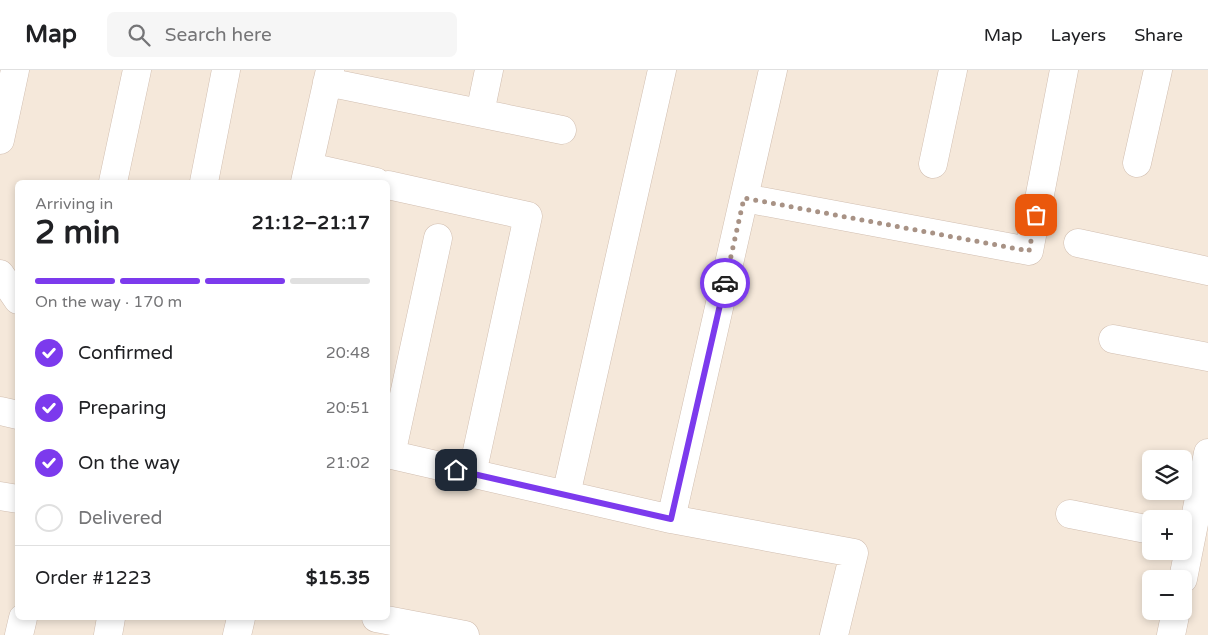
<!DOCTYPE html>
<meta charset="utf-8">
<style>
body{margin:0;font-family:"Varela Round",sans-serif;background:#f6f6f6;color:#202124;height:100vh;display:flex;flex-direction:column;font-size:19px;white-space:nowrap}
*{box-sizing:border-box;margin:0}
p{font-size:16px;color:#757577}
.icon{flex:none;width:28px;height:28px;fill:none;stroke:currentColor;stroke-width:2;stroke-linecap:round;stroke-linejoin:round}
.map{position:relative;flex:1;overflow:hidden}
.drawer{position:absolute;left:15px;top:110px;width:375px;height:440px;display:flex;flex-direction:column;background:#fff;border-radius:8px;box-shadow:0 2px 8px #0003}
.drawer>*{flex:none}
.tools{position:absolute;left:1142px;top:380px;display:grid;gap:10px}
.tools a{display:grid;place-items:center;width:50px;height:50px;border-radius:8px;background:#fff;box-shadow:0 2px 8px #0003;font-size:25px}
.pin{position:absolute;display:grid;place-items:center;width:42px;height:42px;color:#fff;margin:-21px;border-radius:10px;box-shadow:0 2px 8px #0006}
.courier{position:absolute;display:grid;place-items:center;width:50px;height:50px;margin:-25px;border:4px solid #7c3aed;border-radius:50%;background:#fff;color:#222;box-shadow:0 1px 6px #0007}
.head em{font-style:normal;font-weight:800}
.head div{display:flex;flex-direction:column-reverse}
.head{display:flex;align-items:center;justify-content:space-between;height:85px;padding:0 20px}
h1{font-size:32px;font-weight:800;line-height:38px}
.bar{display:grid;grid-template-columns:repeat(4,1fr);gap:8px 5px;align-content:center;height:60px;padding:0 20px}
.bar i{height:6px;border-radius:4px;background:#e0e0e0}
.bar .current{background:#7c3aed}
.bar p{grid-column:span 4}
.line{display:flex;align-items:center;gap:12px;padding:0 20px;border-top:1px solid #e0e0e0}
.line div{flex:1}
ol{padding:0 20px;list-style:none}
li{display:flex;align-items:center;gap:15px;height:55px}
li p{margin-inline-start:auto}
li .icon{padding:5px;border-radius:50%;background:#7c3aed;color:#fff;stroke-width:4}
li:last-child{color:#757577}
li i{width:28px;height:28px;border:2px solid #e0e0e0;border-radius:50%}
header{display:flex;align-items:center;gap:30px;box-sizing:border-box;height:70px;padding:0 25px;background:#fff;border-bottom:1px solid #e0e0e0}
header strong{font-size:24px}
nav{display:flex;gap:28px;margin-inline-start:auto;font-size:18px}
.search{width:350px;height:45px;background:#f6f6f6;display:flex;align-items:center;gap:12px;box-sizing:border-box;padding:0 18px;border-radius:8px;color:#757577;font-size:19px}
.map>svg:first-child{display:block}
.residential{fill:#f5e8da;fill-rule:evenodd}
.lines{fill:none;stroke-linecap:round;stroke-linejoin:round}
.minor-casing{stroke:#d1beb0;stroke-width:29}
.minor{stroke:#fff;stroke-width:28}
.done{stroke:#a89285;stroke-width:5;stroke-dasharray:0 9}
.route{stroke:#7c3aed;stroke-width:6}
</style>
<header>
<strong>Map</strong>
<div class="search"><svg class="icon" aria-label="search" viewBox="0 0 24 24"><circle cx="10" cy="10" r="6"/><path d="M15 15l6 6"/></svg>Search here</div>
<nav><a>Map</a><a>Layers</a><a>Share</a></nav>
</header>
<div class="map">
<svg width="1208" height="565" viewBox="0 0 1208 565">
<rect width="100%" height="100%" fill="#fdf6ec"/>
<path class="residential" d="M0 0H1208V565H0ZM18 112H388V548H18ZM1151 389H1184V421H1151ZM1151 449H1184V481H1151ZM1151 509H1184V541H1151Z"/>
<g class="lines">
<defs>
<path id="minor" d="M327 12 562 60
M480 43 489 0
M0 70 15 0
M1137 93 1158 0
M933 94 953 0
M309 97 376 112
M113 112 137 0
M204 112 226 0
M305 112 330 0
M388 115 528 146 472 404
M744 128 1029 181 1064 0
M1078 173 1208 201
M0 204 18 230
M1113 269 1208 287
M0 341 18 345
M388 384 671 449 854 483 834 565
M391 385 438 168
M566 425 662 0
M0 426 18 429
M1070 444 1151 460
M671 449 773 0
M1183 509 1208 383
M376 548 465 565
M19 565 23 548
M108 565 111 548
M237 565 241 548
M1171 565 1176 541"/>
</defs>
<use href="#minor" class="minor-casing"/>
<use href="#minor" class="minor"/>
</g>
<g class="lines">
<path class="done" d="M725 213 744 128 1029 181 1036 145"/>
<path class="route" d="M456 400 671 449 725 213"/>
</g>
</svg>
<div class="tools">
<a><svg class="icon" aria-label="layers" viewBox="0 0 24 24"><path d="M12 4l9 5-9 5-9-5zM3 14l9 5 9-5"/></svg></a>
<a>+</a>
<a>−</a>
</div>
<div class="pin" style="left:1036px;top:145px;background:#ea580c"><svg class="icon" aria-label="bag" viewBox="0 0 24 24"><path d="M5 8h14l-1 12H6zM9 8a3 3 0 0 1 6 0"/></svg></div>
<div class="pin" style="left:456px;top:400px;background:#1f2937"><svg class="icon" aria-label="home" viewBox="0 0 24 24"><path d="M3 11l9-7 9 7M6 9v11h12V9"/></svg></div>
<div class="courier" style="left:725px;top:213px"><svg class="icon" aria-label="car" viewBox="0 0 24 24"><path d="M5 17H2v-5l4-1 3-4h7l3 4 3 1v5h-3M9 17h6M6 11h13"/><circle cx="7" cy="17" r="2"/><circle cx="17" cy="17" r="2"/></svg></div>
<section class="drawer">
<div class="head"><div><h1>2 min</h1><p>Arriving in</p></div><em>21:12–21:17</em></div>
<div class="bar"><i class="current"></i><i class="current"></i><i class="current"></i><i></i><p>On the way · 170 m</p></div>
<ol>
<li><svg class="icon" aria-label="check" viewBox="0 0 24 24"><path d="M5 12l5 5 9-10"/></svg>Confirmed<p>20:48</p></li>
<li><svg class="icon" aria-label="check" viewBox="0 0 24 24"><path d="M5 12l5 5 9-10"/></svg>Preparing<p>20:51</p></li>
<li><svg class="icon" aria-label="check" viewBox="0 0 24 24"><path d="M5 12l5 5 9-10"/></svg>On the way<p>21:02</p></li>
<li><i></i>Delivered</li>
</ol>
<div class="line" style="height:65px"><div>Order #1223</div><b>$15.35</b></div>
</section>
</div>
